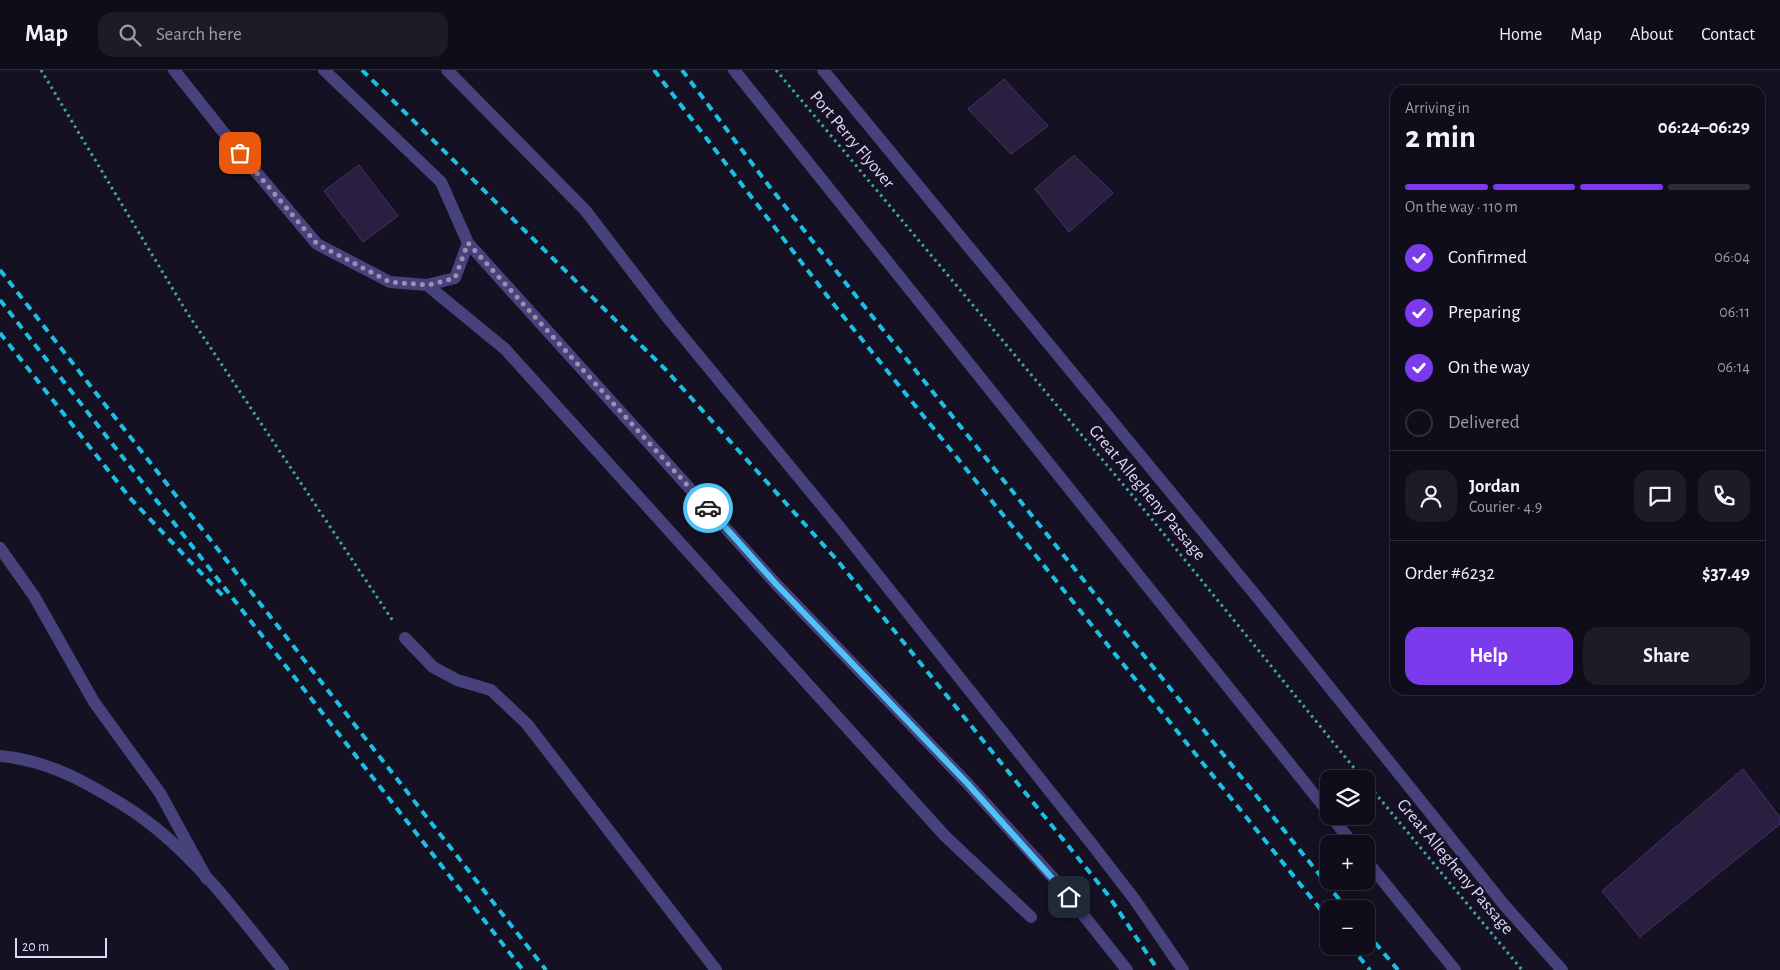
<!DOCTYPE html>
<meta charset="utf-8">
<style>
body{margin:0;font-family:"Alegreya Sans",sans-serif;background:#1e1b27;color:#f1f3f6;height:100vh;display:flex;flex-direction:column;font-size:19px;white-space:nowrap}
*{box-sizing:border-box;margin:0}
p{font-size:16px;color:#9c9ca2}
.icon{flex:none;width:28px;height:28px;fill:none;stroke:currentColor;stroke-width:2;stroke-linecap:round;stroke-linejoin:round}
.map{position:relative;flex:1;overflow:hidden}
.panel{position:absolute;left:1390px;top:15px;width:375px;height:610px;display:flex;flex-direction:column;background:#100d1a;border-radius:15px;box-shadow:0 2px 8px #0003,0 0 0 1px #302d39}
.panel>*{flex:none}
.buttons{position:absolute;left:1320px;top:700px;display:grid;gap:10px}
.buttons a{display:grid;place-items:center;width:55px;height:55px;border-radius:10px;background:#100d1a;box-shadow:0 2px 8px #0003,0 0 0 1px #302d39;font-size:25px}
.scale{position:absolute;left:15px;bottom:12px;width:92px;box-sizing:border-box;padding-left:5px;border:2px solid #ddd7fa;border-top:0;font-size:14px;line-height:18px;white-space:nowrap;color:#ddd7fa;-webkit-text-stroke:4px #151122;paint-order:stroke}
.pin{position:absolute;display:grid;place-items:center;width:42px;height:42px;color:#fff;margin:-21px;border-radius:10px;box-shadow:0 2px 8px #0006}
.courier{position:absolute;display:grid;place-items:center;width:50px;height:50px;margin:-25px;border:4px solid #4fc3f7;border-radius:50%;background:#fff;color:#222;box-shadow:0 1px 6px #0007}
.overview em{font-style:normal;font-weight:700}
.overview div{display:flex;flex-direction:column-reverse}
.overview{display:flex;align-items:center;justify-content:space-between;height:85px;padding:0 15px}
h1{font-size:32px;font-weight:700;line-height:38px}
.bar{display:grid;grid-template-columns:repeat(4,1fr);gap:8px 5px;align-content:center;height:60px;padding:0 15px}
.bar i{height:6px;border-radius:4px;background:#302d39}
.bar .current{background:#7c3aed}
.bar p{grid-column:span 4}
.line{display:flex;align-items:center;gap:12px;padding:0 15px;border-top:1px solid #302d39}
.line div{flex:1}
.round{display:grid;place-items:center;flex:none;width:52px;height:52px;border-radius:15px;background:#1e1b27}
ol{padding:0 15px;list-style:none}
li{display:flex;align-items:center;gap:15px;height:55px}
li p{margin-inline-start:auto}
li .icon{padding:5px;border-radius:50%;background:#7c3aed;color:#fff;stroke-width:4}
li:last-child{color:#9c9ca2}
li i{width:28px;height:28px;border:2px solid #302d39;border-radius:50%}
.action{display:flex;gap:10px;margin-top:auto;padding:10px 15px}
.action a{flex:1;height:58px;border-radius:15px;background:#7c3aed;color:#fff;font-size:20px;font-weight:700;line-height:58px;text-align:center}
.action a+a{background:#1e1b27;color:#f1f3f6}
header{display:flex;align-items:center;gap:30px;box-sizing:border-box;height:70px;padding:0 25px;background:#100d1a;border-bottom:1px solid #302d39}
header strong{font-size:24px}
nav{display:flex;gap:28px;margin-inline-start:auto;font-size:18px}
.search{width:350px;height:45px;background:#1e1b27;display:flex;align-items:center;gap:12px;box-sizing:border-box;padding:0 18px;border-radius:15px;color:#9c9ca2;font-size:19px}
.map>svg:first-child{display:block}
.building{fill:#281f41;stroke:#42346a}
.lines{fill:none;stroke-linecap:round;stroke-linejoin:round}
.path{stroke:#3da7a8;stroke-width:3;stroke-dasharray:2.5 4;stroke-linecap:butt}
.minor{stroke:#47417c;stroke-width:12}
.rail{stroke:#1ac1e3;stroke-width:4;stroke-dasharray:8 6;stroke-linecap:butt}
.done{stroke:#9792ae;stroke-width:5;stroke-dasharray:0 9}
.route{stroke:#4fc3f7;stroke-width:6}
.labels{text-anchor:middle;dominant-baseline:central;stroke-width:4;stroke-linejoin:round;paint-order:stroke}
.street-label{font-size:18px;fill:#ddd7fa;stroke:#151122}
</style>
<header>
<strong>Map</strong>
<div class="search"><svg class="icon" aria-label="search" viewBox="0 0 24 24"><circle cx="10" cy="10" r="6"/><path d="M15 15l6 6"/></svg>Search here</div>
<nav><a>Home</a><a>Map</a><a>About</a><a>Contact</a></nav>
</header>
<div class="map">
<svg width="1780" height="900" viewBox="0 0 1780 900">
<rect width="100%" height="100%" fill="#151122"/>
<path class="building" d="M1004 9 1048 56 1011 84 968 39Z
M1074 85 1113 123 1069 162 1035 119Z
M359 95 398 146 363 172 324 121Z
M1743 699 1780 747V754L1640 867 1602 821Z"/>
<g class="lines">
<path class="path" d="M41 0 186 241 393 551
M776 0 1137 431 1363 709
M1366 712 1522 900"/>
<path class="minor" d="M174 0 240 83 317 174 390 212 427 215 505 279 945 766 1031 847
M324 0 441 112 468 173 777 515 967 713 1057 812 1127 900
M447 0 585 140 671 252 838 455 1091 773 1135 830 1183 900
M734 0 1329 743
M823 0 1257 527 1505 836 1562 900
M427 215 455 208 468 173
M0 478 34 526 94 632 160 723 207 809
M405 568 433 597 457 610 491 620 527 654 716 900
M0 686C33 689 60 699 89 715 107 725 125 735 141 747 196 786 241 848 283 900
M1331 746 1353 774
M1366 790 1455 900"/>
<path class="rail" d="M362 0 666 300 837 490 1108 825 1158 900
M654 0 835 236 1329 850
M682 0 769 116 860 231 1347 839
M0 200 546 900
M0 230 523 900
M0 263 130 428 223 526
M1366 862 1398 900
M1350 876 1370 900"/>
</g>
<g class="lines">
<path class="done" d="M240 83 317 174 390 212 428 215 455 208 468 173 708 438"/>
<path class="route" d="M708 438 777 515 967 713 1069 827"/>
</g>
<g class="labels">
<g class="street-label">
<text transform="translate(852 70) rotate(50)">Port Perry Flyover</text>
<text transform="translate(1147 423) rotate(50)">Great Allegheny Passage</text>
<text transform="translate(1455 797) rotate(50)">Great Allegheny Passage</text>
</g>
</g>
</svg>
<div class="buttons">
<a><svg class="icon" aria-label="layers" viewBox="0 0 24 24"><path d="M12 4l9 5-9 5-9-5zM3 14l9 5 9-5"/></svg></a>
<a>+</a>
<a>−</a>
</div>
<div class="scale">20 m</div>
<div class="pin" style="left:240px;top:83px;background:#ea580c"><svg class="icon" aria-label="bag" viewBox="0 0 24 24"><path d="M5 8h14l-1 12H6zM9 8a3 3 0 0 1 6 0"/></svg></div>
<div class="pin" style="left:1069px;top:827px;background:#1f2937"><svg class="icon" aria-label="home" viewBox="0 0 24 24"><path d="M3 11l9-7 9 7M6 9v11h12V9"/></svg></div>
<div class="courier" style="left:708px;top:438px"><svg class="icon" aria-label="car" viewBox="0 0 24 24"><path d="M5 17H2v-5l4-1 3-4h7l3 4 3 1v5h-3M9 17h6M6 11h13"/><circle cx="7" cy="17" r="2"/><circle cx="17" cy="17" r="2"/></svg></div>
<section class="panel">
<div class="overview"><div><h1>2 min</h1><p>Arriving in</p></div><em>06:24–06:29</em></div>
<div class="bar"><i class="current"></i><i class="current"></i><i class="current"></i><i></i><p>On the way · 110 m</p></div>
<ol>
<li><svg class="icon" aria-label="check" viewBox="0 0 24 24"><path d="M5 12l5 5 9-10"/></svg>Confirmed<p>06:04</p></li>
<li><svg class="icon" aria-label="check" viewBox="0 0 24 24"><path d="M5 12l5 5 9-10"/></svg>Preparing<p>06:11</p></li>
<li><svg class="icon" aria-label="check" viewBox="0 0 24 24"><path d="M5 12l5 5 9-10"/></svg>On the way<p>06:14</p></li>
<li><i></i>Delivered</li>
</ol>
<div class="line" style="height:90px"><a class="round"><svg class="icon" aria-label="person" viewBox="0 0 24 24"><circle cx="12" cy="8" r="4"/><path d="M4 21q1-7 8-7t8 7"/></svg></a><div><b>Jordan</b><p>Courier · 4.9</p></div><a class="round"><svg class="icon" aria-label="chat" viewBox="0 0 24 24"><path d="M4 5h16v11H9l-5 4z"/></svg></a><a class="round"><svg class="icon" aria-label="phone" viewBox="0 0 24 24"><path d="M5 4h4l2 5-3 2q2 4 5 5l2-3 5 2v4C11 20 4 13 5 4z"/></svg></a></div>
<div class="line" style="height:65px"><div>Order #6232</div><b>$37.49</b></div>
<div class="action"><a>Help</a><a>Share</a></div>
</section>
</div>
